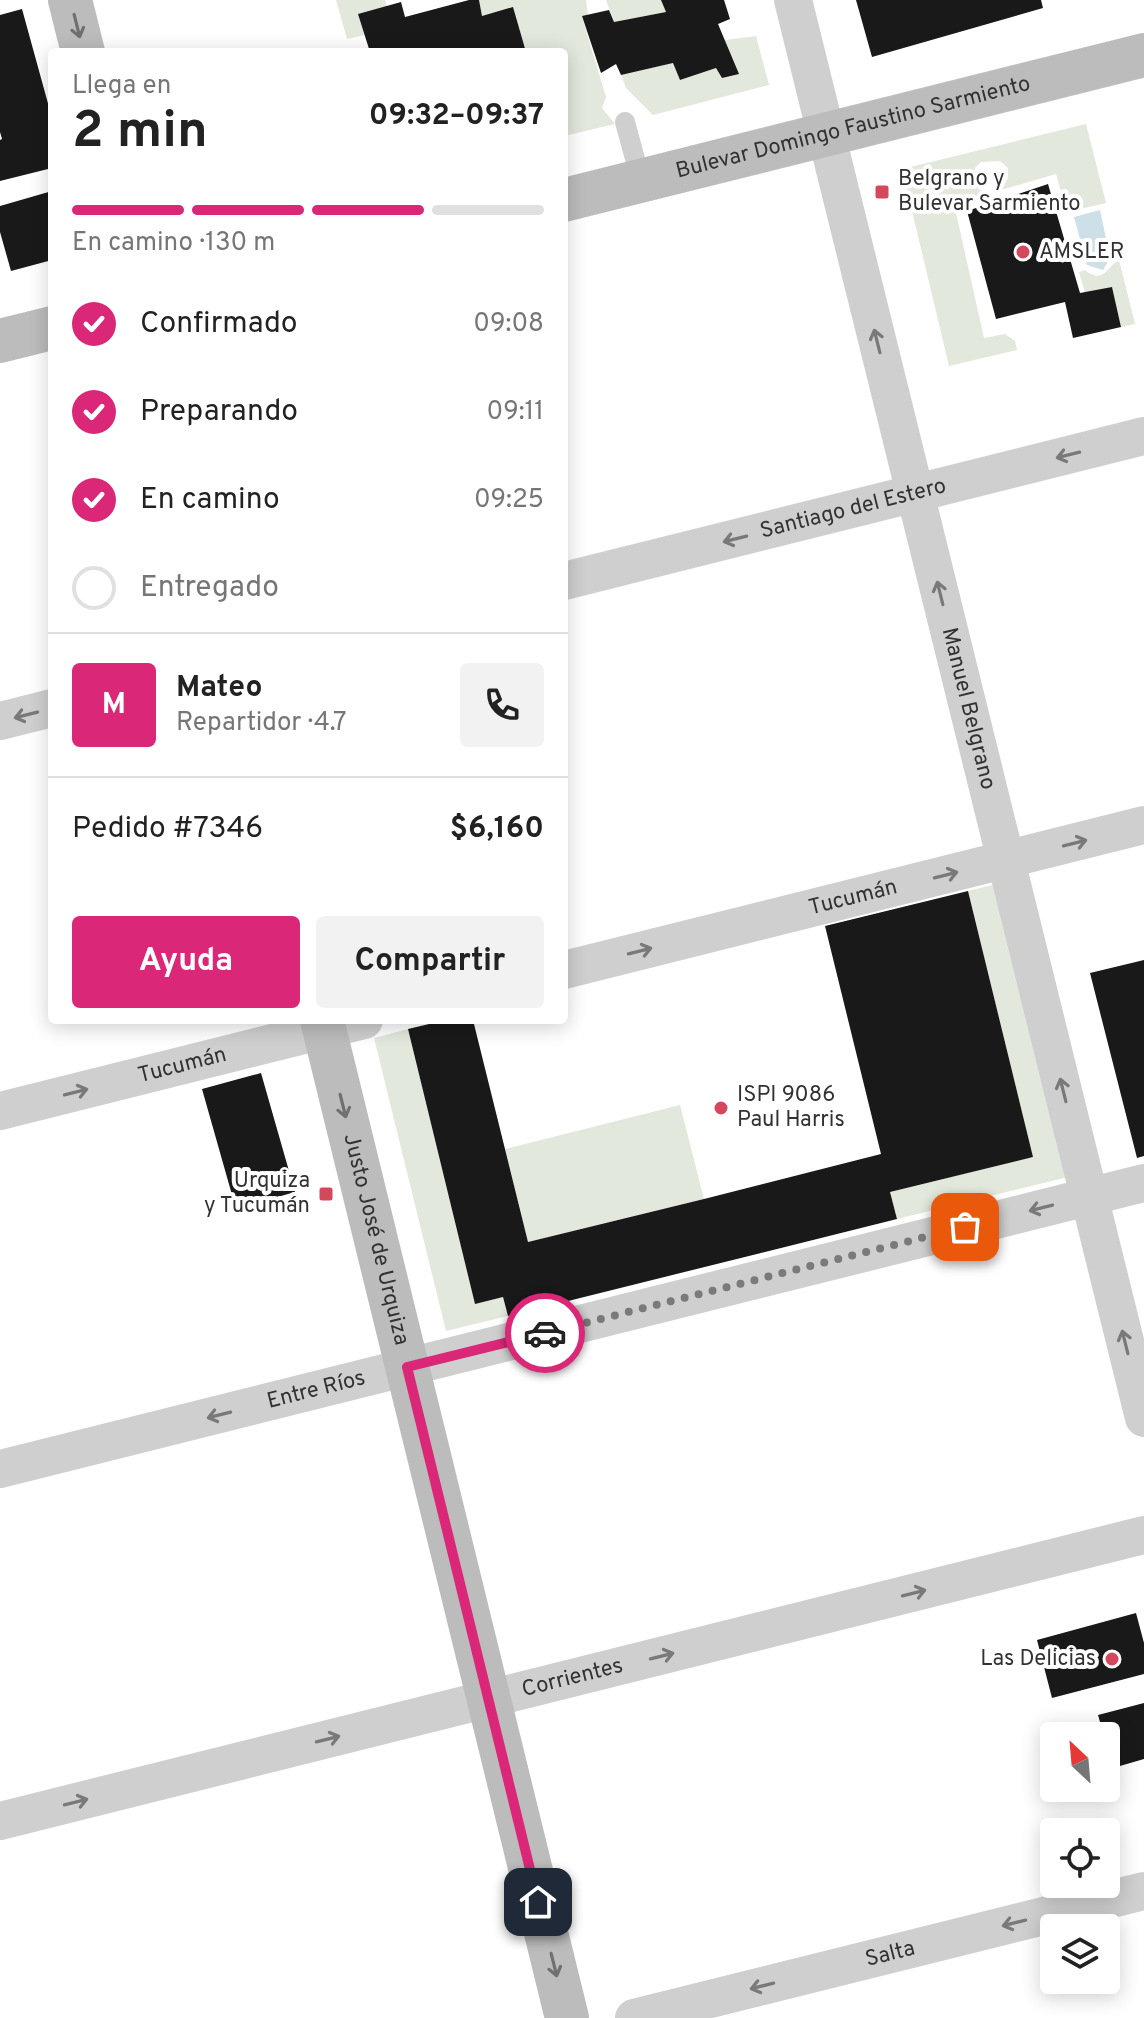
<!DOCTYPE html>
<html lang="es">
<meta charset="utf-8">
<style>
body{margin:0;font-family:Overpass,sans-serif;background:#f2f2f2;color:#222;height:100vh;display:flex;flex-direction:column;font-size:30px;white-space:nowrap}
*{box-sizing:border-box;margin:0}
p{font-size:26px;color:#767676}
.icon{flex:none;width:44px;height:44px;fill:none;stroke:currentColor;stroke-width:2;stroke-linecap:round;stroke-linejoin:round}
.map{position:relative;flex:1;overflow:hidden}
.sheet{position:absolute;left:48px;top:48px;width:520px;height:976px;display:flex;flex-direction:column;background:#fff;border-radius:8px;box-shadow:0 4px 20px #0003}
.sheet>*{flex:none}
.needle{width:52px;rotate:334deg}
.fabs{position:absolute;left:1040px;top:1722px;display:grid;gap:16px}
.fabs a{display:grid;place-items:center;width:80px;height:80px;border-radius:8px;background:#fff;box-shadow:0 4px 20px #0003;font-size:40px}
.pin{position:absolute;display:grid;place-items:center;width:68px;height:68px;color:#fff;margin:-34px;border-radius:16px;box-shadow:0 4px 12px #0006}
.courier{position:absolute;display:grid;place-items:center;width:80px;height:80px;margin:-40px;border:6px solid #db2777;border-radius:50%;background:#fff;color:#222;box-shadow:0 2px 10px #0007}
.headline em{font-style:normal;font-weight:700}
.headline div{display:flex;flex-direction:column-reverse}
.headline{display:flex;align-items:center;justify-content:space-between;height:136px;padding:0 24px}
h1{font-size:52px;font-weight:700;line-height:60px}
.bar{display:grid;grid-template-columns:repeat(4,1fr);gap:12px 8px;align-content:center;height:96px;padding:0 24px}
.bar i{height:10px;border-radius:6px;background:#e0e0e0}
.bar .on{background:#db2777}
.bar p{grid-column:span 4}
.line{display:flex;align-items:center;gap:20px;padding:0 24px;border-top:2px solid #e0e0e0}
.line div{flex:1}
.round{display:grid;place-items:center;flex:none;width:84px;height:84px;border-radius:8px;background:#f2f2f2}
ol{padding:0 24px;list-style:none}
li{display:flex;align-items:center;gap:24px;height:88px}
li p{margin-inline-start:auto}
li .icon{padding:8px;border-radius:50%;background:#db2777;color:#fff;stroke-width:4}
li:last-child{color:#767676}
li i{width:44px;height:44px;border:4px solid #e0e0e0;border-radius:50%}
.cta{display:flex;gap:16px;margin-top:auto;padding:16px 24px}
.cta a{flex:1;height:92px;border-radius:8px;background:#db2777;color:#fff;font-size:32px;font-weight:700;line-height:92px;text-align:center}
.cta a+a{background:#f2f2f2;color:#222}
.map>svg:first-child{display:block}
.green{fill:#e2e8dc}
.water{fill:#cde0e8}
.building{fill:#191919}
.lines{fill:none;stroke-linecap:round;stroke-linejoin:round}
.lane{stroke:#cfcfcf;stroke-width:20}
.street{stroke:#cfcfcf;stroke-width:38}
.secondary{stroke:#bcbcbc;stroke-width:44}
.oneway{stroke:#707070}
.oneway2{stroke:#797979}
.done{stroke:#7a7a7a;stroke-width:8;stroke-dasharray:0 14.4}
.route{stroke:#db2777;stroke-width:10}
.poi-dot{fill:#d4485e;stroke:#fff;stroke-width:3}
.labels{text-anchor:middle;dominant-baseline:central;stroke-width:8;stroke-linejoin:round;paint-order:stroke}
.street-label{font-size:22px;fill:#323232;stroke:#fff}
.poi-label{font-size:22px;fill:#323232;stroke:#fff;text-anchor:start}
</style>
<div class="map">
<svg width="1144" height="2018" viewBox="0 0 1144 2018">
<rect width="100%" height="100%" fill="#fff"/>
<path class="green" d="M336 0H385L387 6 365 35 347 39Z
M479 0H586L588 15 582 17 606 97 602 108 615 124 564 136V52H526L513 8 482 16Z
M606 0H661L666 12 614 22Z
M756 36 769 85 653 115 626 88 621 75 673 63 680 80 716 68 722 78 725 40Z
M1086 124 1106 203 1067 212 1056 174 1001 190 1008 178V168L1000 161 981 162 975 168 973 185 980 190 990 192 954 204 984 338 1005 334 1015 341 1017 350 949 366 902 169Z
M1119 260 1135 324 1121 327 1112 287 1085 293 1079 272 1085 270C1104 285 1106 267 1119 260Z
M996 884 1068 1177 897 1219 890 1192 1033 1157 968 891Z
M408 1029 475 1303 503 1297 508 1316 446 1331 374 1038Z
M680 1105 704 1199 528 1242 505 1149Z"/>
<path class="water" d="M1100 210 1109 253V260L1103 270 1087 265 1074 217Z"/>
<path class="building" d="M469 0H479L482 16 513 7 526 52H370L358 14 401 2 405 17Z
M661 0H724L730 19 718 24 739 74 722 78 716 68 680 80 673 63 621 75 616 64 601 73 582 16 609 10 614 22 666 12Z
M856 0H1041L1043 8 872 57Z
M22 9 52 118V168L0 181V140L2 139 0 132V15Z
M1048 184 1080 293 1112 287 1121 327 1073 338 1065 302 996 319 967 211Z
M52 191V260L11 271 0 232V206Z
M968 891 1033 1157 890 1192 897 1219 508 1316 503 1297 475 1304 408 1029 446 1020H473L528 1242 704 1199 881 1154 825 926Z
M1144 960V1156L1137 1158 1090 973Z
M261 1073 295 1192 236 1209 202 1089Z
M1136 1613 1144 1643V1674L1052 1698 1037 1640Z
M1144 1703V1759L1113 1768 1106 1743V1736H1104L1098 1715Z"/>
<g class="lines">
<path class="lane" d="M625 122 641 181"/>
<g class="street">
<path id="s1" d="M793 0 1144 1418"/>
<path id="s2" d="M564 581 1144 436"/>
<path d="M0 721 52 708"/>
<path id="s3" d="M564 970 1144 825"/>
<path id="s4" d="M0 1111 364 1020"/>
<path id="s5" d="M0 1469 1144 1183"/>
<path id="s6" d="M0 1821 1144 1535"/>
<path id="s7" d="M634 2018 1144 1891"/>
</g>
<g class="secondary">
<path d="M70 0 83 52"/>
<path id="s8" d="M564 200 1144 55"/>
<path d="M0 341 52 328"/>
<path id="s9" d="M322 1020 567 2018"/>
</g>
</g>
<defs><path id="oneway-shaft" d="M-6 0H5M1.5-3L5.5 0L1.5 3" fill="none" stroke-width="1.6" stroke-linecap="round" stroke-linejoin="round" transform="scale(2)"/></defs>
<g class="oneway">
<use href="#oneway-shaft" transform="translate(77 26) rotate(76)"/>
<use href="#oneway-shaft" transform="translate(343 1106) rotate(76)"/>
<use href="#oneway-shaft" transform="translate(554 1965) rotate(76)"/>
</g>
<g class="oneway2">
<use href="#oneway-shaft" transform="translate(877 341) rotate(-104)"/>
<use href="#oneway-shaft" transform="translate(1068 455) rotate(166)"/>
<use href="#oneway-shaft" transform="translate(735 539) rotate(166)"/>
<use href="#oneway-shaft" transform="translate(940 593) rotate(-104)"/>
<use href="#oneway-shaft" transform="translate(26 715) rotate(166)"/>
<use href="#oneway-shaft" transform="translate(1075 843) rotate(-14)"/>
<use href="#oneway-shaft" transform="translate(946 875) rotate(-14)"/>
<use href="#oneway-shaft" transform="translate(640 951) rotate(-14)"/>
<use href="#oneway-shaft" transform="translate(1063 1090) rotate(-104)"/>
<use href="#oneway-shaft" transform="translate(76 1092) rotate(-14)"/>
<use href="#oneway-shaft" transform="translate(1041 1208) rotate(166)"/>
<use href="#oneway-shaft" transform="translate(1125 1342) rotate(-104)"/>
<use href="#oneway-shaft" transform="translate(219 1415) rotate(166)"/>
<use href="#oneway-shaft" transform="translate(914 1593) rotate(-14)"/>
<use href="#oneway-shaft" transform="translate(662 1656) rotate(-14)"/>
<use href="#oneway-shaft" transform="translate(328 1739) rotate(-14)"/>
<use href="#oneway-shaft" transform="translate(76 1802) rotate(-14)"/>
<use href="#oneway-shaft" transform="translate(1014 1923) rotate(166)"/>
<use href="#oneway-shaft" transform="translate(762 1986) rotate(166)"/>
</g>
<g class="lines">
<path class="done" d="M545 1333 965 1227"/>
<path class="route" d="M538 1902 407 1367 545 1333"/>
</g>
<g class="poi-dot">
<rect x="874" y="184" width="16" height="16" rx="4"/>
<circle cx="1023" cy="252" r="8"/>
<circle cx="721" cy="1108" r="8"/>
<rect x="318" y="1186" width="16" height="16" rx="4"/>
<circle cx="1112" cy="1659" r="8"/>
</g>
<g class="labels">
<g class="street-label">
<text stroke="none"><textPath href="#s8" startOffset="298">Bulevar Domingo Faustino Sarmiento</textPath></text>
<text stroke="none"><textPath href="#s2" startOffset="298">Santiago del Estero</textPath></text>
<text stroke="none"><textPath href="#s1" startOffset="730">Manuel Belgrano</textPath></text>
<text stroke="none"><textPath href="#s3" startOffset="298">Tucumán</textPath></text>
<text stroke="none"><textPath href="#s4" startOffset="188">Tucumán</textPath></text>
<text stroke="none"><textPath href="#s9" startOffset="226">Justo José de Urquiza</textPath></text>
<text stroke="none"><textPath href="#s5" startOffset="326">Entre Ríos</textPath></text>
<text stroke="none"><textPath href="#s6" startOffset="590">Corrientes</textPath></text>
<text stroke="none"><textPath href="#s7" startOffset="264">Salta</textPath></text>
</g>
<g class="poi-label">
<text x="898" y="179">Belgrano y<tspan x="898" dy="25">Bulevar Sarmiento</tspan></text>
<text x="1039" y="252">AMSLER</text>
<text x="737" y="1095">ISPI 9086<tspan x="737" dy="25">Paul Harris</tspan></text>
<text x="310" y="1181" text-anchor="end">Urquiza<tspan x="310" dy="25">y Tucumán</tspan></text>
<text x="1096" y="1659" text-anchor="end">Las Delicias</text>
</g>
</g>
</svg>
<div class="fabs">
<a><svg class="needle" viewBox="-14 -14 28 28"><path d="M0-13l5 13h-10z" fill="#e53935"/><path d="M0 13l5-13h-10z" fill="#767676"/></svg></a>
<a><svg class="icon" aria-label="locate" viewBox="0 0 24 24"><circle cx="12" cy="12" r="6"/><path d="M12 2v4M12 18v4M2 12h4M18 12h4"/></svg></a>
<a><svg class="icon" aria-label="layers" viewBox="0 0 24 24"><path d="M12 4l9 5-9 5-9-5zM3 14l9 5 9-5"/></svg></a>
</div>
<div class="pin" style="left:965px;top:1227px;background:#ea580c"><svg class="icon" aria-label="bag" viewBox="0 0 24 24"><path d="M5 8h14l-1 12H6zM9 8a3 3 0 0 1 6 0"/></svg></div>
<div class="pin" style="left:538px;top:1902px;background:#1f2937"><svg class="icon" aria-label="home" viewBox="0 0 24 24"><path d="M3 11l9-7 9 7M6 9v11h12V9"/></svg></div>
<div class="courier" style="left:545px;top:1333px"><svg class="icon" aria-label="car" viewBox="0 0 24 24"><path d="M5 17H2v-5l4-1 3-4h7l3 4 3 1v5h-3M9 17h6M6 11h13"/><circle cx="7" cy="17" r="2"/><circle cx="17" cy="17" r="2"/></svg></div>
<section class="sheet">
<div class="headline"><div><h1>2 min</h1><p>Llega en</p></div><em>09:32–09:37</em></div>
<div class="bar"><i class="on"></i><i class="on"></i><i class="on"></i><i></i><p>En camino · 130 m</p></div>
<ol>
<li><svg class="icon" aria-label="check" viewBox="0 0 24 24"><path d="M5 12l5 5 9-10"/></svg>Confirmado<p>09:08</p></li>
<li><svg class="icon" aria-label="check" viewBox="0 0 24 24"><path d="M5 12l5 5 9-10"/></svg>Preparando<p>09:11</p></li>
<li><svg class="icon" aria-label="check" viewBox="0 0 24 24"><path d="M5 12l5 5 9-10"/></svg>En camino<p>09:25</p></li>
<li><i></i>Entregado</li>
</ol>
<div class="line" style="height:144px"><b class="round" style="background:#db2777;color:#fff">M</b><div><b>Mateo</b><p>Repartidor · 4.7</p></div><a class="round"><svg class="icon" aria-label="phone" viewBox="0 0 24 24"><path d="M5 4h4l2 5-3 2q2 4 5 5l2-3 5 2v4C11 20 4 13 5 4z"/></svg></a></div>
<div class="line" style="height:104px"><div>Pedido #7346</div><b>$6,160</b></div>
<div class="cta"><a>Ayuda</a><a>Compartir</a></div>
</section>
</div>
